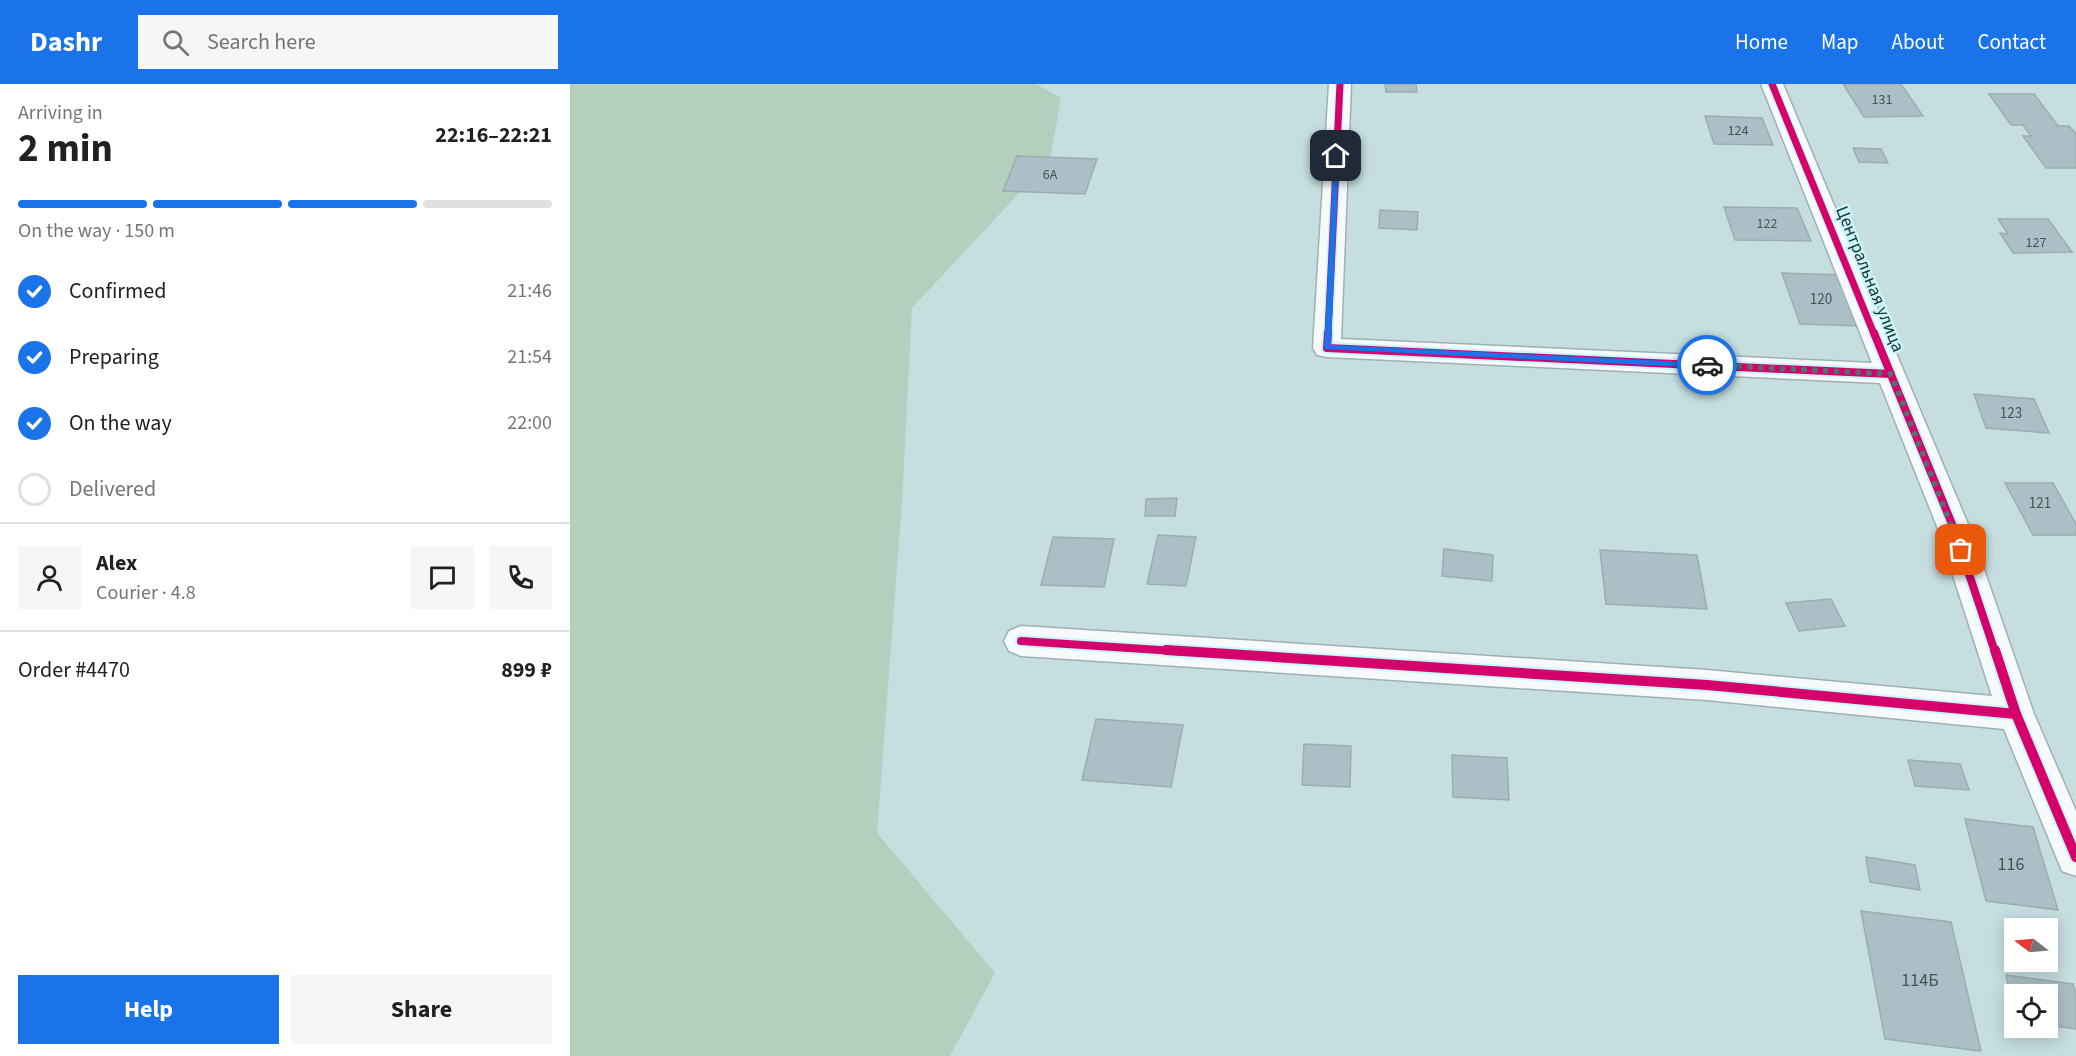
<!DOCTYPE html>
<meta charset="utf-8">
<style>
body{margin:0;font-family:"Source Sans 3",sans-serif;background:#f6f6f6;color:#202124;height:100vh;display:flex;flex-direction:column;font-size:22px;white-space:nowrap}
*{box-sizing:border-box;margin:0}
p{font-size:20px;color:#757577}
.icon{flex:none;width:33px;height:33px;fill:none;stroke:currentColor;stroke-width:2;stroke-linecap:round;stroke-linejoin:round}
.map{position:relative;flex:1;overflow:hidden}
.drawer{display:flex;flex-direction:column;background:#fff;width:570px}
.drawer>*{flex:none}
.needle{width:39px;rotate:286deg}
.controls{position:absolute;left:1434px;top:834px;display:grid;gap:12px}
.controls a{display:grid;place-items:center;width:54px;height:54px;border-radius:0px;background:#fff;box-shadow:0 3px 15px #0003;font-size:30px}
.pin{position:absolute;display:grid;place-items:center;width:51px;height:51px;color:#fff;margin:-26px;border-radius:12px;box-shadow:0 3px 9px #0006}
.courier{position:absolute;display:grid;place-items:center;width:60px;height:60px;margin:-30px;border:4px solid #1a73e8;border-radius:50%;background:#fff;color:#222;box-shadow:0 2px 8px #0007}
.summary em{font-style:normal;font-weight:700}
.summary div{display:flex;flex-direction:column-reverse}
.summary{display:flex;align-items:center;justify-content:space-between;height:102px;padding:0 18px}
h1{font-size:39px;font-weight:700;line-height:45px}
.bar{display:grid;grid-template-columns:repeat(4,1fr);gap:9px 6px;align-content:center;height:72px;padding:0 18px}
.bar i{height:8px;border-radius:4px;background:#e0e0e0}
.bar .active{background:#1a73e8}
.bar p{grid-column:span 4}
.line{display:flex;align-items:center;gap:15px;padding:0 18px;border-top:2px solid #e0e0e0}
.line div{flex:1}
.round{display:grid;place-items:center;flex:none;width:63px;height:63px;border-radius:0px;background:#f6f6f6}
ol{padding:0 18px;list-style:none}
li{display:flex;align-items:center;gap:18px;height:66px}
li p{margin-inline-start:auto}
li .icon{padding:6px;border-radius:50%;background:#1a73e8;color:#fff;stroke-width:4}
li:last-child{color:#757577}
li i{width:33px;height:33px;border:3px solid #e0e0e0;border-radius:50%}
.action{display:flex;gap:12px;margin-top:auto;padding:12px 18px}
.action a{flex:1;height:69px;border-radius:0px;background:#1a73e8;color:#fff;font-size:24px;font-weight:700;line-height:69px;text-align:center}
.action a+a{background:#f6f6f6;color:#202124}
header{display:flex;align-items:center;gap:36px;box-sizing:border-box;height:84px;padding:0 30px;background:#1a73e8;color:#fff}
header strong{font-size:28px}
nav{display:flex;gap:33px;margin-inline-start:auto;font-size:21px}
.search{width:420px;height:54px;background:#f6f6f6;display:flex;align-items:center;gap:15px;box-sizing:border-box;padding:0 21px;border-radius:0px;color:#757577;font-size:22px}
main{display:flex;flex:1;min-height:0}
.map>svg:first-child{display:block}
.green{fill:#b4cfbd}
.building{fill:#aac0c6;stroke:#9cadb1;stroke-width:1.5}
.lines{fill:none;stroke-linecap:round;stroke-linejoin:round}
.minor-casing{stroke:#9eb1b2;stroke-width:3}
.minor{fill:#f6fafa;fill-rule:evenodd}
.cycleway-far2-casing{stroke:#c8f6f9;stroke-width:10}
.cycleway-far1-casing{stroke:#c8f6f9;stroke-width:12}
.cycleway-casing{stroke:#c8f6f9;stroke-width:14}
.cycleway-far2{stroke:#d6006c;stroke-width:7}
.cycleway-far1{stroke:#d6006c;stroke-width:8}
.cycleway{stroke:#d6006c;stroke-width:10}
.route{fill:#1a73e8}
.done{stroke:#596e6f;stroke-width:6;stroke-dasharray:0 10.8}
.labels{text-anchor:middle;dominant-baseline:central;stroke-width:5;stroke-linejoin:round;paint-order:stroke}
.far-number-label{font-size:14px;fill:#425557}
.number-label{font-size:15px;fill:#425557}
.street-label{font-size:18px;fill:#1f3132;stroke:#c8f6f9}
.near-number-label{font-size:18px;fill:#425557}
</style>
<header>
<strong>Dashr</strong>
<div class="search"><svg class="icon" aria-label="search" viewBox="0 0 24 24"><circle cx="10" cy="10" r="6"/><path d="M15 15l6 6"/></svg>Search here</div>
<nav><a>Home</a><a>Map</a><a>About</a><a>Contact</a></nav>
</header>
<main>
<section class="drawer">
<div class="summary"><div><h1>2 min</h1><p>Arriving in</p></div><em>22:16–22:21</em></div>
<div class="bar"><i class="active"></i><i class="active"></i><i class="active"></i><i></i><p>On the way · 150 m</p></div>
<ol>
<li><svg class="icon" aria-label="check" viewBox="0 0 24 24"><path d="M5 12l5 5 9-10"/></svg>Confirmed<p>21:46</p></li>
<li><svg class="icon" aria-label="check" viewBox="0 0 24 24"><path d="M5 12l5 5 9-10"/></svg>Preparing<p>21:54</p></li>
<li><svg class="icon" aria-label="check" viewBox="0 0 24 24"><path d="M5 12l5 5 9-10"/></svg>On the way<p>22:00</p></li>
<li><i></i>Delivered</li>
</ol>
<div class="line" style="height:108px"><a class="round"><svg class="icon" aria-label="person" viewBox="0 0 24 24"><circle cx="12" cy="8" r="4"/><path d="M4 21q1-7 8-7t8 7"/></svg></a><div><b>Alex</b><p>Courier · 4.8</p></div><a class="round"><svg class="icon" aria-label="chat" viewBox="0 0 24 24"><path d="M4 5h16v11H9l-5 4z"/></svg></a><a class="round"><svg class="icon" aria-label="phone" viewBox="0 0 24 24"><path d="M5 4h4l2 5-3 2q2 4 5 5l2-3 5 2v4C11 20 4 13 5 4z"/></svg></a></div>
<div class="line" style="height:78px"><div>Order #4470</div><b>899 ₽</b></div>
<div class="action"><a>Help</a><a>Share</a></div>
</section>
<div class="map">
<svg width="1506" height="972" viewBox="0 0 1506 972">
<rect width="100%" height="100%" fill="#c6dee0"/>
<path class="green" d="M0 0H466L491 14 480 76 342 224 332 418 307 749 425 889 380 972H0Z"/>
<path class="building" d="M815 0H846L847 8H816Z
M1273 0H1331L1353 32 1294 33Z
M1419 10H1464L1488 42H1499L1506 50V84H1476L1453 52H1461L1453 41H1441Z
M1135 32 1192 34 1203 61 1144 60Z
M1283 64 1311 65 1318 79 1289 78Z
M447 72 527 75 515 110 433 107Z
M1154 123 1227 124 1241 157 1165 156Z
M810 126 848 128 847 146 809 144Z
M1428 135H1478L1502 168 1443 169 1430 149 1438 150Z
M1212 189 1271 191 1292 242 1230 240Z
M1404 310 1464 315 1479 349 1416 344Z
M1435 399H1483L1506 440V451H1463Z
M607 414 605 432H575L576 415Z
M588 451 626 453 616 502 577 500Z
M483 453 544 455 534 503 471 501Z
M874 465 923 471 922 497 872 492Z
M1030 466 1127 471 1137 525 1036 520Z
M1261 515 1275 542 1229 547 1216 519Z
M526 635 613 641 601 703 512 696Z
M734 660 781 662 780 703 732 701Z
M882 671 937 674 939 716 883 713Z
M1338 676 1390 680 1399 706 1345 702Z
M1395 735 1463 743 1488 826 1416 817Z
M1296 773 1345 781 1350 806 1300 798Z
M1291 827 1381 838 1411 967 1315 955Z
M1436 891 1503 900 1506 910V945L1478 941V910H1444V925Z"/>
<g class="lines">
<defs>
<path id="minor" d="M759 0H781L771 255 1302 279 1191 0H1213L1400 445 1464 630 1506 727V792L1492 787 1434 645 1137 616 451 572 439 567 434 557 439 547 451 542 1137 586 1422 612 1368 445 1310 299 757 273 747 271 743 264Z"/>
</defs>
<use href="#minor" class="minor-casing"/>
<use href="#minor" class="minor"/>
<defs>
<path id="cycleway-far2" d="M1202 0 1304 250
M758 250 770 0"/>
<path id="cycleway-far1" d="M758 249 757 264 1321 290
M1304 249 1384 445 1425 568
M451 557 620 568"/>
<path id="cycleway" d="M596 566 1137 601 1446 630
M1425 566 1446 630 1506 773"/>
</defs>
<use href="#cycleway-far2" class="cycleway-far2-casing"/>
<use href="#cycleway-far1" class="cycleway-far1-casing"/>
<use href="#cycleway" class="cycleway-casing"/>
<use href="#cycleway-far2" class="cycleway-far2"/>
<use href="#cycleway-far1" class="cycleway-far1"/>
<use href="#cycleway" class="cycleway"/>
</g>
<path class="route" d="M764 70 769 72 761 261 1137 279 1141 281 1137 284 754 265Z"/>
<g class="lines">
<path class="done" d="M1137 281 1321 290 1391 466"/>
</g>
<g class="labels">
<g class="far-number-label">
<text x="1312" y="16">131</text>
<text x="1168" y="47">124</text>
<text x="480" y="91">6А</text>
<text x="1197" y="140">122</text>
<text x="1466" y="159">127</text>
</g>
<g class="number-label">
<text x="1251" y="215">120</text>
<text x="1441" y="329">123</text>
<text x="1470" y="419">121</text>
</g>
<g class="street-label">
<text transform="translate(1300 195) rotate(68)">Центральная улица</text>
</g>
<g class="near-number-label">
<text x="1441" y="780">116</text>
<text x="1350" y="896">114Б</text>
</g>
</g>
</svg>
<div class="controls">
<a><svg class="needle" viewBox="-14 -14 28 28"><path d="M0-13l5 13h-10z" fill="#e53935"/><path d="M0 13l5-13h-10z" fill="#757577"/></svg></a>
<a><svg class="icon" aria-label="locate" viewBox="0 0 24 24"><circle cx="12" cy="12" r="6"/><path d="M12 2v4M12 18v4M2 12h4M18 12h4"/></svg></a>
</div>
<div class="pin" style="left:1391px;top:466px;background:#ea580c"><svg class="icon" aria-label="bag" viewBox="0 0 24 24"><path d="M5 8h14l-1 12H6zM9 8a3 3 0 0 1 6 0"/></svg></div>
<div class="pin" style="left:766px;top:72px;background:#1f2937"><svg class="icon" aria-label="home" viewBox="0 0 24 24"><path d="M3 11l9-7 9 7M6 9v11h12V9"/></svg></div>
<div class="courier" style="left:1137px;top:281px"><svg class="icon" aria-label="car" viewBox="0 0 24 24"><path d="M5 17H2v-5l4-1 3-4h7l3 4 3 1v5h-3M9 17h6M6 11h13"/><circle cx="7" cy="17" r="2"/><circle cx="17" cy="17" r="2"/></svg></div>
</div>
</main>
